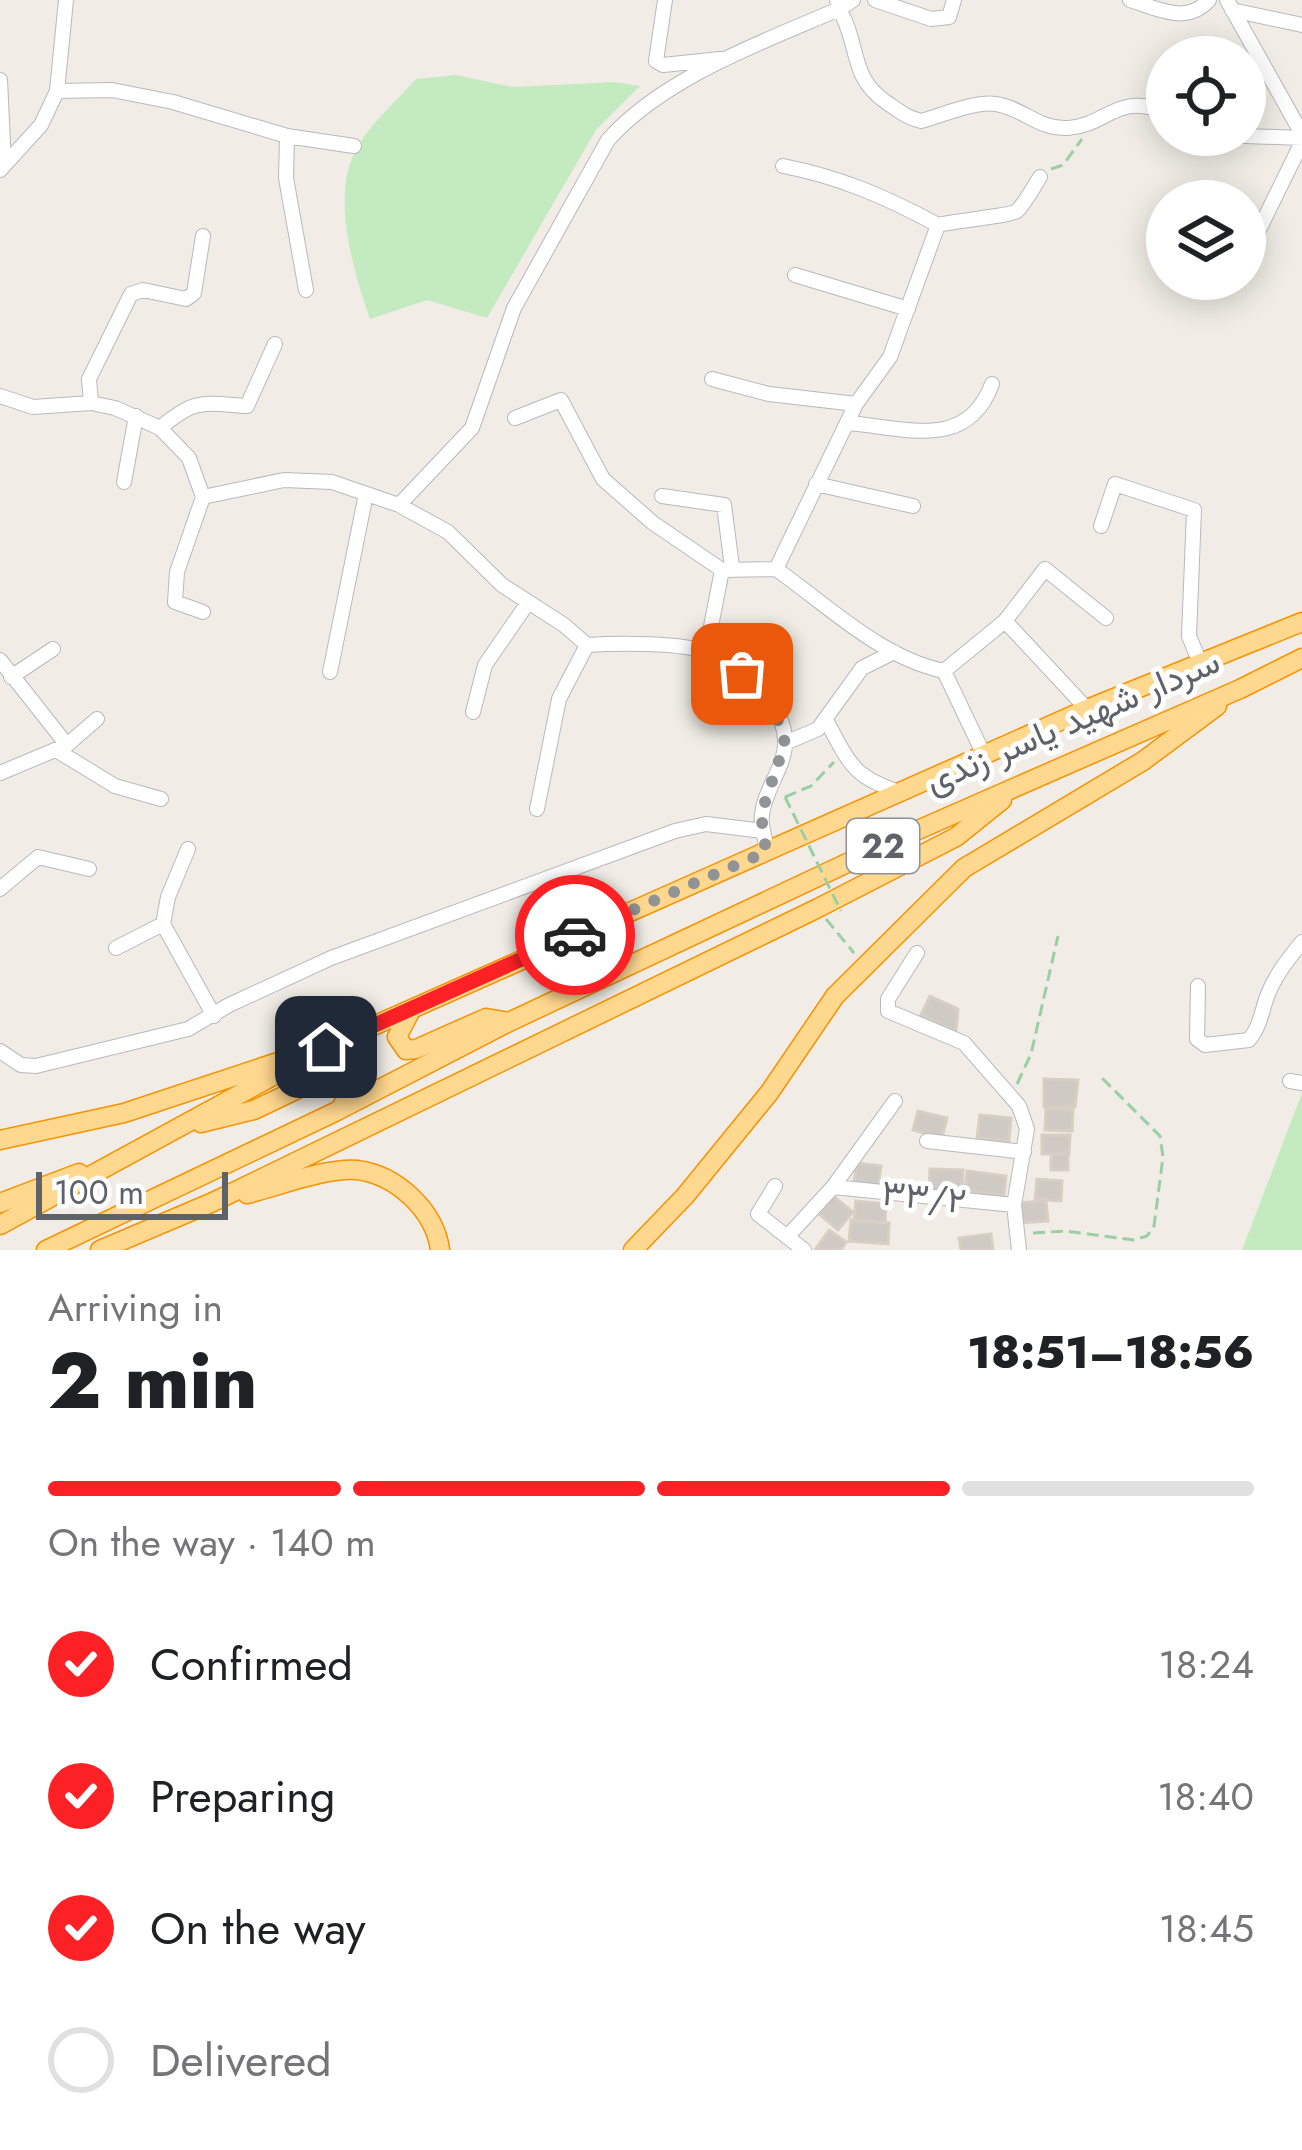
<!DOCTYPE html>
<meta charset="utf-8">
<style>
body{margin:0;font-family:Jost,Vazirmatn,sans-serif;background:#f6f6f6;color:#202124;height:100vh;display:flex;flex-direction:column;font-size:45px;white-space:nowrap}
*{box-sizing:border-box;margin:0}
p{font-size:39px;color:#757577}
.icon{flex:none;width:66px;height:66px;fill:none;stroke:currentColor;stroke-width:2;stroke-linecap:round;stroke-linejoin:round}
.map{position:relative;height:1250px;overflow:hidden}
.details{display:flex;flex-direction:column;background:#fff;flex:1}
.details>*{flex:none}
.controls{position:absolute;left:1146px;top:36px;display:grid;gap:24px}
.controls a{display:grid;place-items:center;width:120px;height:120px;border-radius:50%;background:#fff;box-shadow:0 6px 30px #0003;font-size:60px}
.scale{position:absolute;left:36px;bottom:30px;width:192px;box-sizing:border-box;padding-left:12px;border:6px solid #5d6368;border-top:0;font-size:33px;line-height:42px;white-space:nowrap;color:#5d6368;-webkit-text-stroke:9px #fff;paint-order:stroke}
.pin{position:absolute;display:grid;place-items:center;width:102px;height:102px;color:#fff;margin:-51px;border-radius:24px;box-shadow:0 6px 18px #0006}
.courier{position:absolute;display:grid;place-items:center;width:120px;height:120px;margin:-60px;border:9px solid #fb2125;border-radius:50%;background:#fff;color:#222;box-shadow:0 3px 15px #0007}
.summary em{font-style:normal;font-weight:800}
.summary div{display:flex;flex-direction:column-reverse}
.summary{display:flex;align-items:center;justify-content:space-between;height:204px;padding:0 48px}
h1{font-size:78px;font-weight:800;line-height:90px}
.bar{display:grid;grid-template-columns:repeat(4,1fr);gap:18px 12px;align-content:center;height:144px;padding:0 48px}
.bar i{height:15px;border-radius:9px;background:#e0e0e0}
.bar .active{background:#fb2125}
.bar p{grid-column:span 4}
ol{padding:0 48px;list-style:none}
li{display:flex;align-items:center;gap:36px;height:132px}
li p{margin-inline-start:auto}
li .icon{padding:12px;border-radius:50%;background:#fb2125;color:#fff;stroke-width:4}
li:last-child{color:#757577}
li i{width:66px;height:66px;border:6px solid #e0e0e0;border-radius:50%}
.map>svg:first-child{display:block}
.green{fill:#c4ebc0}
.building{fill:#cfcac4;stroke:#d7cfc3;stroke-width:3}
.lines{fill:none;stroke-linecap:round;stroke-linejoin:round}
.minor-casing{stroke:#b6b9be;stroke-width:16}
.highway-casing{stroke:#f79200;stroke-width:21}
.path{stroke:#99cfa3;stroke-width:3;stroke-dasharray:12 6;stroke-linecap:butt}
.minor{stroke:#fff;stroke-width:14}
.highway{stroke:#ffd88f;stroke-width:18}
.path-bridge{stroke:#99cfa3;stroke-width:3;stroke-dasharray:12 6;stroke-linecap:butt}
.done{stroke:#919394;stroke-width:12;stroke-dasharray:0 21.6}
.route{stroke:#fb2125;stroke-width:15}
.labels{text-anchor:middle;dominant-baseline:central;stroke-width:10;stroke-linejoin:round;paint-order:stroke}
.shield{fill:#fff;stroke:#8e9295;stroke-width:3}
.shield-label{font-size:33px;font-weight:bold;fill:#5d6368}
.street-label{font-size:36px;fill:#5d6368;stroke:#fff}
</style>
<div class="map">
<svg width="1302" height="1250" viewBox="0 0 1302 1250">
<rect width="100%" height="100%" fill="#f1ede6"/>
<path class="green" d="M456 75 512 87 615 82 640 86 596 130 487 318 427 300 370 319C354 273 331 198 355 152 369 124 396 102 416 79Z
M1302 1093V1250H1242Z"/>
<path class="building" d="M930 996 958 1009 956 1031 921 1015Z
M1044 1079 1078 1080 1075 1107H1044Z
M1046 1109 1073 1110 1072 1131 1045 1130Z
M918 1111 947 1118 942 1138 913 1130Z
M980 1115 1011 1118 1009 1141 977 1138Z
M1042 1135H1070L1069 1154H1042Z
M1051 1154H1068V1170H1051Z
M857 1163 881 1166 878 1187 854 1183Z
M930 1169 963 1170 962 1192 929 1190Z
M967 1171 1006 1176 1004 1196 965 1191Z
M1037 1179 1062 1181 1061 1201 1035 1199Z
M833 1196 853 1212 838 1230 819 1214Z
M856 1201 886 1204 885 1223 854 1221Z
M1046 1201 1048 1221 1019 1223 1018 1203Z
M851 1220 889 1223 888 1244 849 1241Z
M829 1230 846 1242 841 1250H815Z
M991 1234 993 1250H961L959 1238Z"/>
<g class="lines">
<defs>
<path id="minor" d="M665 0 656 61 663 65 720 59
M853 0 839 9C860 44 849 77 886 102 898 110 907 118 921 121 943 115 974 101 996 104 1023 108 1039 130 1068 128 1109 125 1117 91 1167 113
M875 0 931 19 949 17 954 0
M1130 0C1158 9 1187 25 1209 0
M1227 0 1302 134
M1232 10 1302 25
M0 80 4 163
M57 91 112 90 173 102 287 136 354 146
M1219 135 1302 138
M287 136 286 178 306 290
M783 166C840 177 886 197 938 225
M0 170 41 125 57 91 66 0
M1254 240 1302 142
M795 275 908 309
M712 379 769 394 856 404
M0 396 33 407 91 403 115 408 160 428 189 458 203 497 284 480 332 482 399 505 448 532 502 585 564 625 587 645C616 643 683 642 709 653 741 667 786 704 785 743 785 767 764 790 762 815 760 827 767 839 766 852
M91 403 89 379 131 294 143 290 186 299 194 293 203 236
M515 418 561 400 603 479 653 523 722 570
M847 423C904 427 967 452 992 384
M160 428C196 398 203 403 247 406L275 344
M124 482 136 416
M816 484 913 506
M662 496 724 505 732 567
M203 497 177 572 175 602 203 612
M399 505 472 428 514 308 608 140C664 77 763 42 839 9L837 0
M1101 526 1115 484 1194 510 1189 636 1200 663
M706 652 722 570 776 569
M0 660 67 745
M944 671 1005 621
M330 672 366 494
M11 677 53 649
M1087 709 1005 621 1045 569 1106 618
M473 712 485 665 527 604
M826 720C850 764 852 777 902 793
M785 743 818 729 862 668 894 652
M56 750 115 786 161 799
M985 757 944 671C881 658 827 605 776 569L856 404 890 357 938 225C952 221 1011 216 1017 211 1026 202 1033 188 1040 177
M0 773 67 745 97 719
M537 809 559 699 587 645
M188 849 168 897 163 924 214 1016
M0 889 38 857 89 869
M116 948 163 924
M917 953 888 999V1011L964 1043 1019 1106 1027 1129 1014 1205 1019 1250
M1198 986 1197 1039 1205 1045 1249 1040C1261 1025 1261 1012 1268 994 1276 974 1289 958 1302 942
M0 1051 21 1065 36 1066 188 1029 229 1005 331 958 675 831 706 824 763 831
M1290 1081 1302 1083
M927 1141 1024 1152
M775 1186 758 1214 804 1250
M833 1187 1014 1205
M787 1237 833 1187 895 1101"/>
<path id="highway" d="M410 1012 397 1037 406 1050 416 1049 486 1018 509 1022
M201 1123 254 1110 340 1069 351 1072 356 1085 343 1104
M0 1140 124 1113 287 1059
M247 1194C276 1187 328 1167 357 1170 397 1175 435 1211 440 1250
M0 1203 79 1173
M0 1225 326 1047 1087 709 1302 622
M46 1250 335 1112 509 1022 911 833 1240 689 1302 658
M100 1250 213 1202 818 908 956 837 1002 800
M633 1250 685 1196 769 1093 835 996 964 868 1143 761 1217 706"/>
</defs>
<use href="#minor" class="minor-casing"/>
<use href="#highway" class="highway-casing"/>
<path class="path" d="M1051 169 1063 165 1082 139
M785 797 811 786 834 762
M826 919 854 953
M1017 1084 1031 1054 1058 936
M1033 1233 1065 1231 1134 1240 1147 1236 1154 1226 1163 1157 1160 1136 1099 1075"/>
<use href="#minor" class="minor"/>
<use href="#highway" class="highway"/>
<path class="path-bridge" d="M785 797 841 911"/>
</g>
<g class="lines">
<path class="done" d="M575 935 766 852 761 814 785 743 772 701 742 674"/>
<path class="route" d="M326 1047 575 935"/>
</g>
<g class="labels">
<rect class="shield" x="847" y="819" width="72" height="54" rx="9"/>
<g class="shield-label">
<text x="883" y="846">22</text>
</g>
<g class="street-label">
<text transform="translate(1072 720) rotate(-23)">سردار شهید یاسر زندی</text>
<text transform="translate(924 1196) rotate(6)">۳۳/۲</text>
</g>
</g>
</svg>
<div class="controls">
<a><svg class="icon" aria-label="locate" viewBox="0 0 24 24"><circle cx="12" cy="12" r="6"/><path d="M12 2v4M12 18v4M2 12h4M18 12h4"/></svg></a>
<a><svg class="icon" aria-label="layers" viewBox="0 0 24 24"><path d="M12 4l9 5-9 5-9-5zM3 14l9 5 9-5"/></svg></a>
</div>
<div class="scale">100 m</div>
<div class="pin" style="left:742px;top:674px;background:#ea580c"><svg class="icon" aria-label="bag" viewBox="0 0 24 24"><path d="M5 8h14l-1 12H6zM9 8a3 3 0 0 1 6 0"/></svg></div>
<div class="pin" style="left:326px;top:1047px;background:#1f2937"><svg class="icon" aria-label="home" viewBox="0 0 24 24"><path d="M3 11l9-7 9 7M6 9v11h12V9"/></svg></div>
<div class="courier" style="left:575px;top:935px"><svg class="icon" aria-label="car" viewBox="0 0 24 24"><path d="M5 17H2v-5l4-1 3-4h7l3 4 3 1v5h-3M9 17h6M6 11h13"/><circle cx="7" cy="17" r="2"/><circle cx="17" cy="17" r="2"/></svg></div>
</div>
<section class="details">
<div class="summary"><div><h1>2 min</h1><p>Arriving in</p></div><em>18:51–18:56</em></div>
<div class="bar"><i class="active"></i><i class="active"></i><i class="active"></i><i></i><p>On the way · 140 m</p></div>
<ol>
<li><svg class="icon" aria-label="check" viewBox="0 0 24 24"><path d="M5 12l5 5 9-10"/></svg>Confirmed<p>18:24</p></li>
<li><svg class="icon" aria-label="check" viewBox="0 0 24 24"><path d="M5 12l5 5 9-10"/></svg>Preparing<p>18:40</p></li>
<li><svg class="icon" aria-label="check" viewBox="0 0 24 24"><path d="M5 12l5 5 9-10"/></svg>On the way<p>18:45</p></li>
<li><i></i>Delivered</li>
</ol>
</section>
